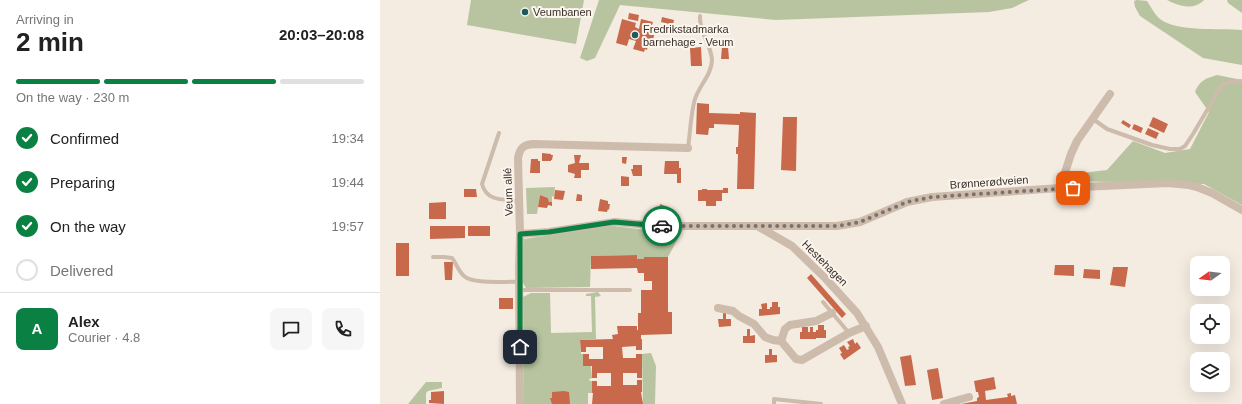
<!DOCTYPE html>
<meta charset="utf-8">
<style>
body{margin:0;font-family:Arial,sans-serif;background:#f6f6f6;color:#222;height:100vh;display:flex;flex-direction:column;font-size:15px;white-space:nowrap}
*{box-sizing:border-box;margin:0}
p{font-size:13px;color:#767676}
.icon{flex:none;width:22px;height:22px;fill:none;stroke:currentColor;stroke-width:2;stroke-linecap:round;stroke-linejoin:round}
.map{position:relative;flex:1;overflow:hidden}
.drawer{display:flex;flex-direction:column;background:#fff;width:380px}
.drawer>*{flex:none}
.needle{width:26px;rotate:256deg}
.controls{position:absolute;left:810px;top:256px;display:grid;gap:8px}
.controls a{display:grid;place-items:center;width:40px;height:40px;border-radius:8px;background:#fff;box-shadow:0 4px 16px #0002;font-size:20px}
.pin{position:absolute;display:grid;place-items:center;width:34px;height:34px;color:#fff;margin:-17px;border-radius:8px;box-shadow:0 2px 6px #0006}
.courier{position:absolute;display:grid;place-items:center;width:40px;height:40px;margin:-20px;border:3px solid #0b8043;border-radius:50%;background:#fff;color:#222;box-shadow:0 1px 5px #0007}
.head em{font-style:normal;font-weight:700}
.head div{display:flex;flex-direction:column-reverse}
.head{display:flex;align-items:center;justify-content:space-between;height:68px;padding:0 16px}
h1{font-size:26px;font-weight:700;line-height:30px}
.bar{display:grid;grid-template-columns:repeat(4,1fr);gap:6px 4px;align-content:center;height:48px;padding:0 16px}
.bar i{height:5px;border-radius:3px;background:#e0e0e0}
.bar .active{background:#0b8043}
.bar p{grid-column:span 4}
.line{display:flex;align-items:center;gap:10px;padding:0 16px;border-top:1px solid #e0e0e0}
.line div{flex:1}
.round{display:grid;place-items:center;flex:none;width:42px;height:42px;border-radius:8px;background:#f6f6f6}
ol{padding:0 16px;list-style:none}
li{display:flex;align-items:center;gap:12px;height:44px}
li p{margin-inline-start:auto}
li .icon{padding:4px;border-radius:50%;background:#0b8043;color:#fff;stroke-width:4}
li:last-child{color:#767676}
li i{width:22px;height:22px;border:2px solid #e0e0e0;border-radius:50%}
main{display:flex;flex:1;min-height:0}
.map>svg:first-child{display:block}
.green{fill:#b8c4a0}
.building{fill:#c8694b}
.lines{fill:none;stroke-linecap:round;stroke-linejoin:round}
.service{stroke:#cdbbac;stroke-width:4}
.minor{stroke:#cdbbac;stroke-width:8}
.done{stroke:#7c716b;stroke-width:4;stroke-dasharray:0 7.2}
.route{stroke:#0b8043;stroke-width:5}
.poi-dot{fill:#1f5a5e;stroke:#fbf5ee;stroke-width:1.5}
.labels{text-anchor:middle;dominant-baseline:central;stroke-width:4;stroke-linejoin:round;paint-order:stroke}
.poi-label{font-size:11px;fill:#3b302b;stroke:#fbf5ee;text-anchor:start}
.street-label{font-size:11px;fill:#3b302b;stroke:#fbf5ee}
</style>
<main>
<section class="drawer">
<div class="head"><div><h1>2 min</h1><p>Arriving in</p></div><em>20:03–20:08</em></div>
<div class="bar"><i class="active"></i><i class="active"></i><i class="active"></i><i></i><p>On the way · 230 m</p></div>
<ol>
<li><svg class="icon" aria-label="check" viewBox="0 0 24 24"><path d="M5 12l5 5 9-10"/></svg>Confirmed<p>19:34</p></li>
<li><svg class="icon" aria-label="check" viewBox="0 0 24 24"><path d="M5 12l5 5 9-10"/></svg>Preparing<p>19:44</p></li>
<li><svg class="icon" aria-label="check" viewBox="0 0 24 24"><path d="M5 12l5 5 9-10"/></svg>On the way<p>19:57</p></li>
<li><i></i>Delivered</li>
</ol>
<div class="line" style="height:72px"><b class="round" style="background:#0b8043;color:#fff">A</b><div><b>Alex</b><p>Courier · 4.8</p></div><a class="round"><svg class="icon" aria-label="chat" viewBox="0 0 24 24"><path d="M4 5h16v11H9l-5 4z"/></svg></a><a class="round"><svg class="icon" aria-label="phone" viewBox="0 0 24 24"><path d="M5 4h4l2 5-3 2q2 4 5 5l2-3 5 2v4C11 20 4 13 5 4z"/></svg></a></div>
</section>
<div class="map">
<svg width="862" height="404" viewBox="0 0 862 404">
<rect width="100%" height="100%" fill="#f4ebe1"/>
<path class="green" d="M91 0H204L196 44 87 25Z
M219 0H649L632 8 609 12 396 20 240 5 215 58 207 61 200 58Z
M757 0 767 1C771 7 775 15 780 19 796 32 841 28 862 30V65L823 58 760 16 755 7 754 1Z
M787 0H824C813 11 799 6 787 0Z
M847 0H862V13L848 3Z
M837 75 862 80V205L824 184 690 181 689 176 693 174 727 170 753 141 785 153 810 149 829 112 815 92C819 81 826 78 837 75Z
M175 187 174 197 172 196V202H169L168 198 160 195 157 214H147L146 188Z
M225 225 267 230 303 229 288 257H264V259H257V255L211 256 210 287 146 288 143 283V244L144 239 171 235Z
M218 292 221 296 215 297 216 339 200 340 201 354H203V366H211L212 378 209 379 210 381H212V393H208V404H144L143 297 151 293H170L171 333 212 332 211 296H206V294Z
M271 353 276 366 275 404H263L262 354Z
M46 382H62V388L48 391 46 393V404H28Z"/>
<path class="building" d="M249 13 259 15 258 21 248 19Z
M282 17 294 20 293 25 281 22Z
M242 19 256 23 255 27 259 29 261 19 273 22 272 25H274L271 35H274L273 41H269L267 50 265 49 264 52 253 49 256 41 249 39 247 46 236 43Z
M321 47 322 66H311L310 48Z
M342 47H348L349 59H341Z
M317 103 329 104V113L360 114V112L376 113 374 189H357L358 154H356V147H358L359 125 334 124V128H329L328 135 316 134Z
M403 117H417L416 171 401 170Z
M773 117 788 124 784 133 769 126Z
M743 120 751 125 749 128 741 123Z
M754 124 763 128 761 133 752 129Z
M768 128 779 133 776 139 765 134Z
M162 153 171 154V155H173L172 160H171V161H162Z
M194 155H201L199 163H209V170H201V178H194L195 174 188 172V165L195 163Z
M242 157H247L246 164 242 163Z
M151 159H158V161H160V173H150Z
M285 161H299V168H301V183H297V174H284Z
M253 165H262V176H253L251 169H253Z
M241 176 249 177V186H241Z
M343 188H348V193H342V201H336V206H326V201H318V190H322V189H327V190H343Z
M84 189H96L97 197H84Z
M175 190 185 191 183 200 174 199Z
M197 194 202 195V201H196Z
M160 195 168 198 169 202H172V206L168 205 167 208 158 207Z
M220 199 228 201V204H230L229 210 228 209 227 212 218 211Z
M66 202V219H49V203Z
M280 204 288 207V209H290L289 215 287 214V217L278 216Z
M50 226H85V238L50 239Z
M88 226H110V236H88Z
M16 243H29V276H16Z
M257 255V259H264V257H288V312H292V334L261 335V339H262V350H256V346L242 347 243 358H256V354H262V378H257V373H243V385H257V380H262V392H261L263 404H212L213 393H212V381H217V386H231V373H217V378H212V366H203V354H209V359H223V347H206V352H201L200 340 233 339 232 335 238 334 237 326H257V330H258V313H261V290H272V281H264V273H258L257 268 211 269V256Z
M64 262H73L72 280H65Z
M675 265H694V276L674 275Z
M733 267H748L745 287 730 285Z
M704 269 720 270V279L703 278Z
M431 274 466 314 462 318 427 278Z
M119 298H133V309H119Z
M392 302H398V307H400V314L379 316V309H382L381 304 387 303V309H390V307H392Z
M343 313H346V319H351V326L339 327 338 319H343Z
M438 325H444V330H446V338H436V339H420V332H422V327H428V332H430V327H433V332H436V330H438Z
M367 329H370V336L375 335V343H363V336H367Z
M473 339 475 344 477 342 481 348 464 360 460 354 462 353 459 348 464 345 467 350 469 349 468 347 470 346 467 342Z
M389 349H392V355H397V362L385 363V355H389Z
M531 355 536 385 525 386 520 357Z
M558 368 563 398 552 400 547 370Z
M614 377 616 389 605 391 606 400 628 397 627 394 631 393V396L635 395 637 404H581L597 401V398L599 397 598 392H596L594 381Z
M64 391V404L49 403V400H51V392Z
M184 391 189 392 190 404H172L170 398H172V392Z"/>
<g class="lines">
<path class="service" d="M713 119 727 129 772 145 790 149H800L805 146 813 134 842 85 849 82 862 81
M119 133 102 184C107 202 123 199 139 201
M308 148C310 134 311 112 315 99 319 86 332 74 332 60 331 43 319 33 320 16
M53 257H64L72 258C76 263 78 270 83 275 91 285 126 281 139 282
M139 290H250
M443 302 469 333
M394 404V399L441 404"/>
<path class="minor" d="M680 188 691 154 697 141 730 94
M379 227 412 246 446 279 477 313 498 347 522 404
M140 234 169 232 235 222 279 226H457L480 222 527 202 552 197 680 188 788 183 809 185 817 187 832 193 862 210
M338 308 353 311 359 316 374 324 385 337 393 340 401 341 416 359 422 360 469 333 486 326
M401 341 405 329 410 325 436 321 452 313
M140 404 139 269 140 234 138 158C140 148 143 145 153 144L308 148
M564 404 589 397"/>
</g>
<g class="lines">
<path class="done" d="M282 226H457L480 222 527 202 552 197 693 188"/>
<path class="route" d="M140 347V234L169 232 234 222 282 226"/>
</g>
<g class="poi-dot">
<circle cx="145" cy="12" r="4"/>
<circle cx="255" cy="35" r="4"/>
</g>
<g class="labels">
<g class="poi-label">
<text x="153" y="12">Veumbanen</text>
<text x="263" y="29">Fredrikstadmarka<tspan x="263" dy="13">barnehage - Veum</tspan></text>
</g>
<g class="street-label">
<text transform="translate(609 182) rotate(-4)">Brønnerødveien</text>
<text transform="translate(128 192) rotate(-92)">Veum allé</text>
<text transform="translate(445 263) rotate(45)">Hestehagen</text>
</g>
</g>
</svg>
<div class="controls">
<a><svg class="needle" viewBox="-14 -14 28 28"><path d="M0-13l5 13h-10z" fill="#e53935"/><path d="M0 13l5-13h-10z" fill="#767676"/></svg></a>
<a><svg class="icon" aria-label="locate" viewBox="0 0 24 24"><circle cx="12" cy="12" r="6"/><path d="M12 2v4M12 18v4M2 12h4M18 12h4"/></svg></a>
<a><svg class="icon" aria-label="layers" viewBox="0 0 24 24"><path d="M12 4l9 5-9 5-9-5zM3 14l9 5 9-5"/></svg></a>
</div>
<div class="pin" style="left:693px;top:188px;background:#ea580c"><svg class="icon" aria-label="bag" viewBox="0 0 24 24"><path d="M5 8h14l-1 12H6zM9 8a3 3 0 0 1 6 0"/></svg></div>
<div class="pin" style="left:140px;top:347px;background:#1f2937"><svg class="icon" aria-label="home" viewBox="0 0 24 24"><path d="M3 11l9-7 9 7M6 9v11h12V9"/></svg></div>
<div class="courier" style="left:282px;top:226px"><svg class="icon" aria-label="car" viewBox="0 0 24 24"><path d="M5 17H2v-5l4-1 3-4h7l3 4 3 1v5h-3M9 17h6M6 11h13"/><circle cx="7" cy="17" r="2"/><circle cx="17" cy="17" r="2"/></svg></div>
</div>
</main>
